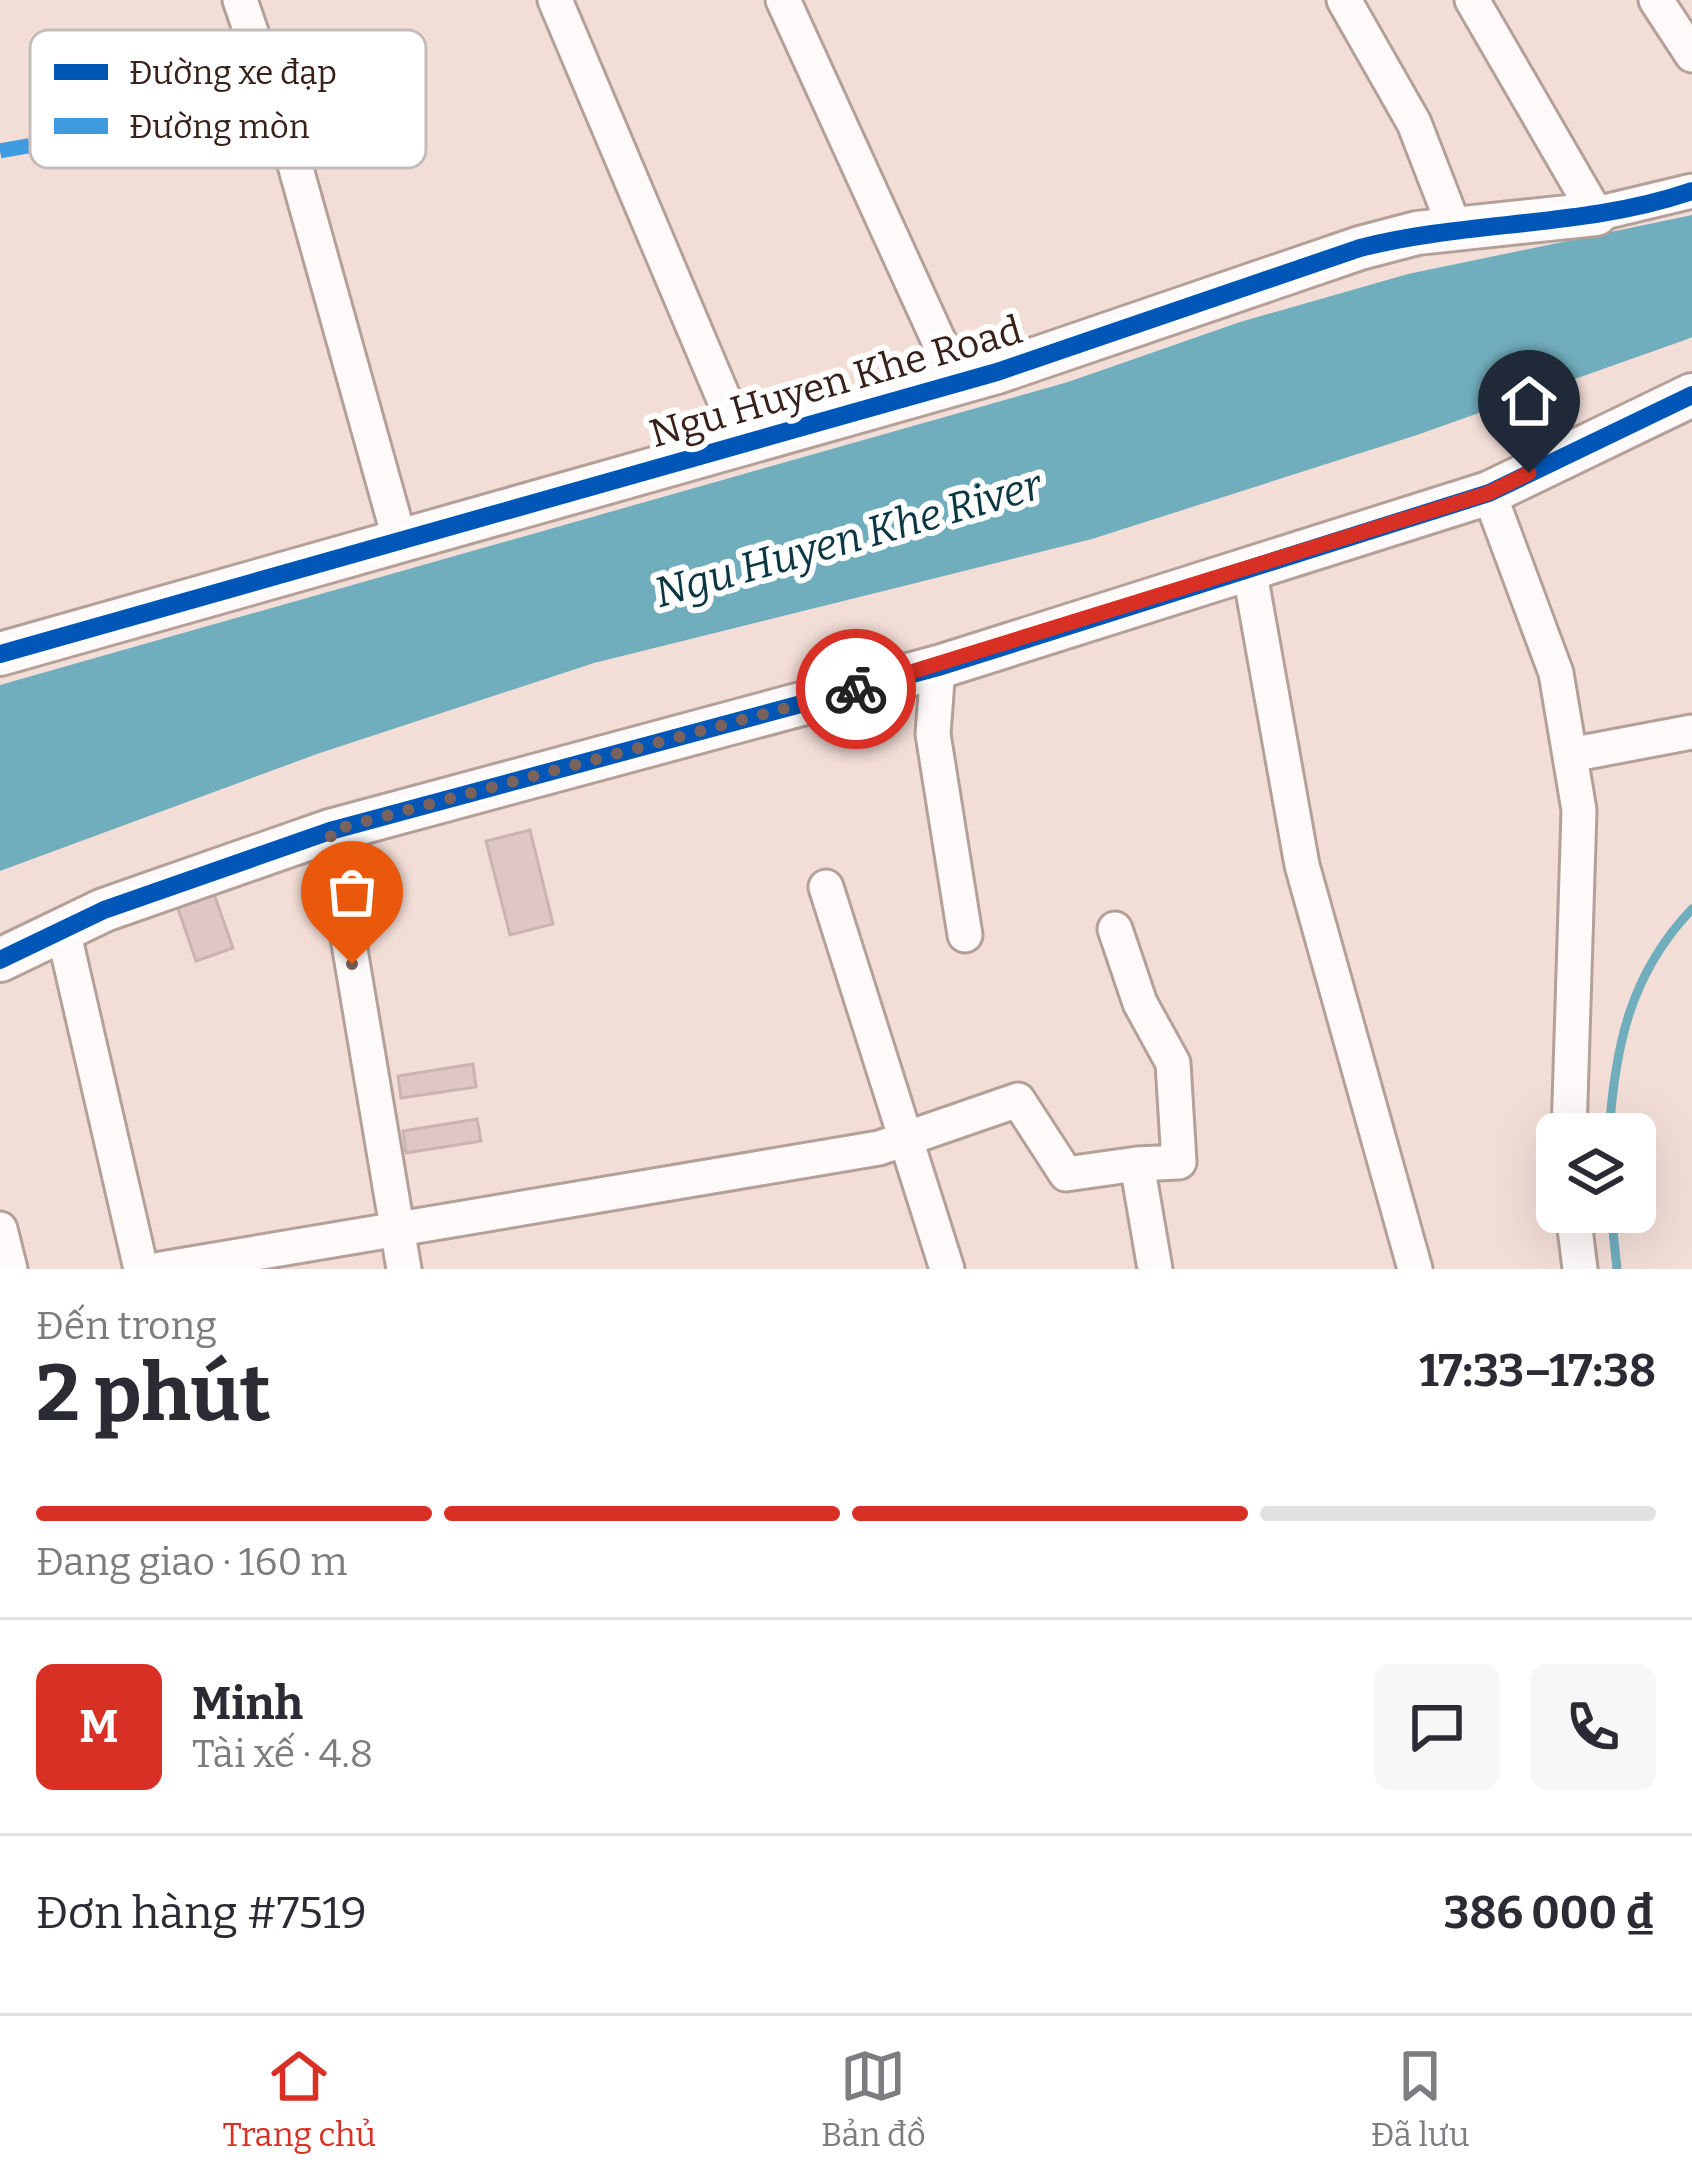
<!DOCTYPE html>
<html lang="vi">
<meta charset="utf-8">
<style>
body{margin:0;font-family:Bitter,serif;background:#f7f7f7;color:#2b2b33;height:100vh;display:flex;flex-direction:column;font-size:45px;white-space:nowrap}
*{box-sizing:border-box;margin:0}
p{font-size:39px;color:#7c7c81}
.icon{flex:none;width:66px;height:66px;fill:none;stroke:currentColor;stroke-width:2;stroke-linecap:round;stroke-linejoin:round}
.map{position:relative;height:1269px;overflow:hidden}
.panel{display:flex;flex-direction:column;background:#fff;flex:1}
.panel>*{flex:none}
.controls{position:absolute;left:1536px;top:1113px;display:grid;gap:24px}
.controls a{display:grid;place-items:center;width:120px;height:120px;border-radius:18px;background:#fff;box-shadow:0 12px 48px #0002;font-size:60px}
.pin{position:absolute;display:grid;place-items:center;width:102px;height:102px;color:#fff;margin:-123px -51px;border-radius:50% 50% 50% 0;rotate:-45deg;box-shadow:0 0 12px #0007}
.pin .icon{rotate:45deg}
.courier{position:absolute;display:grid;place-items:center;width:120px;height:120px;margin:-60px;border:9px solid #d93025;border-radius:50%;background:#fff;color:#222;box-shadow:0 3px 15px #0007}
.summary em{font-style:normal;font-weight:700}
.summary div{display:flex;flex-direction:column-reverse}
.summary{display:flex;align-items:center;justify-content:space-between;height:204px;padding:0 36px}
h1{font-size:78px;font-weight:700;line-height:90px}
.bar{display:grid;grid-template-columns:repeat(4,1fr);gap:18px 12px;align-content:center;height:144px;padding:0 36px}
.bar i{height:15px;border-radius:9px;background:#e1e1e2}
.bar .selected{background:#d93025}
.bar p{grid-column:span 4}
.line{display:flex;align-items:center;gap:30px;padding:0 36px;border-top:3px solid #e1e1e2}
.line div{flex:1}
.round{display:grid;place-items:center;flex:none;width:126px;height:126px;border-radius:18px;background:#f7f7f7}
.tabs{display:flex;justify-content:space-around;align-items:center;height:168px;border-top:3px solid #e1e1e2;background:#fff;font-size:33px;color:#7c7c81}
.tabs a{display:grid;justify-items:center;gap:6px}
.tabs .selected{color:#d93025}
.map>svg:first-child{display:block}
.water{fill:#71aebd}
.lines{fill:none;stroke-linecap:round;stroke-linejoin:round}
.stream{stroke:#71aebd;stroke-width:9}
.building{fill:#e0c7c5;stroke:#c9b4b2;stroke-width:3}
.minor-casing{stroke:#b4a099;stroke-width:39}
.tertiary-casing{stroke:#b4a099;stroke-width:48}
.minor{stroke:#fdfaf9;stroke-width:33}
.tertiary{stroke:#fdfaf9;stroke-width:42}
.quiet{stroke:#3e9bdf;stroke-width:15;stroke-dasharray:30 15;stroke-linecap:butt}
.cycleway-casing{stroke:#fff;stroke-width:26}
.cycleway{stroke:#0057b8;stroke-width:18}
.done{stroke:#79635c;stroke-width:12;stroke-dasharray:0 21.6}
.route{stroke:#d93025;stroke-width:15}
.labels{text-anchor:middle;dominant-baseline:central;stroke-width:12;stroke-linejoin:round;paint-order:stroke}
.street-label{font-size:39px;fill:#38211a;stroke:#fff}
.water-label{font-size:42px;font-style:italic;fill:#0a3742;stroke:#fff}
.key{fill:#fff;stroke:#c3bcba;stroke-width:3}
.key-label{font-size:33px;fill:#38211a}
</style>
<div class="map">
<svg width="1692" height="1269" viewBox="0 0 1692 1269">
<rect width="100%" height="100%" fill="#f3ded7"/>
<path class="water" d="M1692 215V337L1685 340 1417 435 1092 539 594 663 317 754 0 871V685L1068 382 1240 322 1408 274Z"/>
<g class="lines">
<path class="stream" d="M1609 1134C1615 1046 1630 974 1692 909
M1611 1212 1617 1269"/>
</g>
<path class="building" d="M530 830 553 924 510 935 486 841Z
M213 891 233 948 196 961 176 903Z
M473 1064 476 1087 401 1098 398 1076Z
M477 1119 481 1141 406 1153 403 1131Z"/>
<g class="lines">
<defs>
<path id="minor" d="M240 0 288 140 400 541
M555 0 743 444
M783 0 958 383
M1344 0 1414 123 1455 229
M1472 0 1596 214 1692 191
M1656 0 1692 55
M1489 493 1556 673 1579 810 1569 1134
M1249 568 1302 865 1415 1269
M938 667 933 734 965 935
M1570 755 1692 732
M330 831 404 1269
M826 887 947 1269
M1115 929 1140 1003 1173 1063 1179 1162 1137 1164
M63 930 141 1269
M1573 1212 1580 1269
M0 1229 10 1269
M161 1269 879 1148 1018 1100 1066 1174 1137 1164 1155 1269"/>
<path id="tertiary" d="M0 654 997 372 1360 248 1417 233 1596 214
M0 960 104 910 330 831 942 666 1489 493 1692 395"/>
</defs>
<use href="#minor" class="minor-casing"/>
<use href="#tertiary" class="tertiary-casing"/>
<use href="#minor" class="minor"/>
<use href="#tertiary" class="tertiary"/>
<path class="quiet" d="M0 151 43 143"/>
<defs>
<path id="cycleway" d="M0 654 997 372 1360 248C1469 220 1585 228 1692 191
M0 960 104 910 330 831 942 666 1489 493 1692 395"/>
</defs>
<use href="#cycleway" class="cycleway-casing"/>
<use href="#cycleway" class="cycleway"/>
</g>
<g class="lines">
<path class="done" d="M352 964 330 831 856 689"/>
<path class="route" d="M856 689 1489 493 1529 473"/>
</g>
<g class="labels">
<g class="street-label">
<text transform="translate(836 382) rotate(-16)">Ngu Huyen Khe Road</text>
</g>
<g class="water-label">
<text transform="translate(848 539) rotate(-16)">Ngu Huyen Khe River</text>
</g>
</g>
<rect x="30" y="30" width="396" height="138" rx="18" class="key"/>
<rect x="54" y="64" width="54" height="16" fill="#0057b8"/>
<rect x="54" y="118" width="54" height="16" fill="#3e9bdf"/>
<g class="key-label">
<text x="129" y="84">Đường xe đạp</text>
<text x="129" y="138">Đường mòn</text>
</g>
</svg>
<div class="controls">
<a><svg class="icon" aria-label="layers" viewBox="0 0 24 24"><path d="M12 4l9 5-9 5-9-5zM3 14l9 5 9-5"/></svg></a>
</div>
<div class="pin" style="left:352px;top:964px;background:#ea580c"><svg class="icon" aria-label="bag" viewBox="0 0 24 24"><path d="M5 8h14l-1 12H6zM9 8a3 3 0 0 1 6 0"/></svg></div>
<div class="pin" style="left:1529px;top:473px;background:#1f2937"><svg class="icon" aria-label="home" viewBox="0 0 24 24"><path d="M3 11l9-7 9 7M6 9v11h12V9"/></svg></div>
<div class="courier" style="left:856px;top:689px"><svg class="icon" aria-label="bike" viewBox="0 0 24 24"><circle cx="6" cy="16" r="4"/><circle cx="18" cy="16" r="4"/><path d="M6 16l4-8h5l3 8M10 8l3 8H6M13 5h3"/></svg></div>
</div>
<section class="panel">
<div class="summary"><div><h1>2 phút</h1><p>Đến trong</p></div><em>17:33–17:38</em></div>
<div class="bar"><i class="selected"></i><i class="selected"></i><i class="selected"></i><i></i><p>Đang giao · 160 m</p></div>
<div class="line" style="height:216px"><b class="round" style="background:#d93025;color:#fff">M</b><div><b>Minh</b><p>Tài xế · 4.8</p></div><a class="round"><svg class="icon" aria-label="chat" viewBox="0 0 24 24"><path d="M4 5h16v11H9l-5 4z"/></svg></a><a class="round"><svg class="icon" aria-label="phone" viewBox="0 0 24 24"><path d="M5 4h4l2 5-3 2q2 4 5 5l2-3 5 2v4C11 20 4 13 5 4z"/></svg></a></div>
<div class="line" style="height:156px"><div>Đơn hàng #7519</div><b>386 000 ₫</b></div>
</section>
<nav class="tabs">
<a class="selected"><svg class="icon" aria-label="home" viewBox="0 0 24 24"><path d="M3 11l9-7 9 7M6 9v11h12V9"/></svg>Trang chủ</a>
<a><svg class="icon" aria-label="map" viewBox="0 0 24 24"><path d="M3 6l6-2 6 2 6-2v14l-6 2-6-2-6 2zM9 4v14M15 6v14"/></svg>Bản đồ</a>
<a><svg class="icon" aria-label="saved" viewBox="0 0 24 24"><path d="M7 4h10v16l-5-4-5 4z"/></svg>Đã lưu</a>
</nav>
